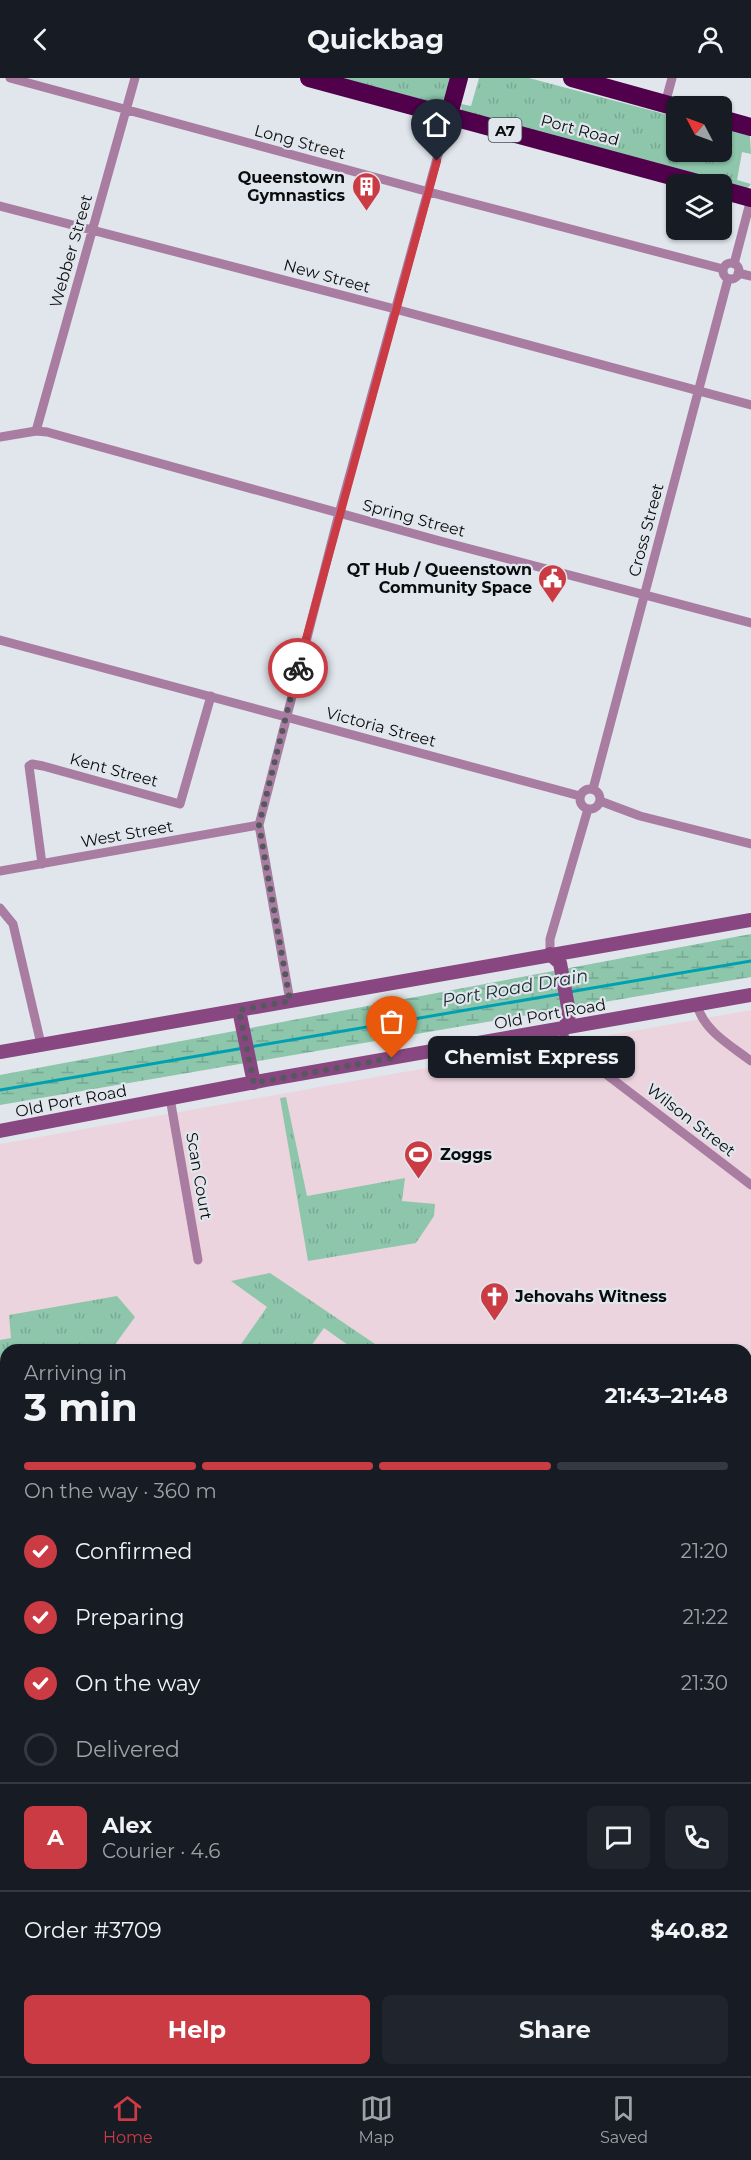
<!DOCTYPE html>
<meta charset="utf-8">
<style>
body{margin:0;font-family:Montserrat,sans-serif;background:#20242c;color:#f1f3f6;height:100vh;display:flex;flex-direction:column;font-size:22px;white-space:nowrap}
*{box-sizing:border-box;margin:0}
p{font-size:20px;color:#9ea1a6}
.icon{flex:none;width:33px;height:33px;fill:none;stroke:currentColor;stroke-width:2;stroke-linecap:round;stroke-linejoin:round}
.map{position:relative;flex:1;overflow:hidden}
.side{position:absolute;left:0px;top:1266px;width:752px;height:732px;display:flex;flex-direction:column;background:#171b24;border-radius:18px 18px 0 0;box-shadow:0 2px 4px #0004}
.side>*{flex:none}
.needle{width:39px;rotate:311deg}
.controls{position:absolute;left:666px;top:18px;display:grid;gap:12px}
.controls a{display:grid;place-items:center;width:66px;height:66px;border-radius:9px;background:#171b24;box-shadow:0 2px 4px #0004;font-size:30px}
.pin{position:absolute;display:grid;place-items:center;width:51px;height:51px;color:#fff;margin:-62px -26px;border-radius:50% 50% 50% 0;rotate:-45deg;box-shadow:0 0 6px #0007}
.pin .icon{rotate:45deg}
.courier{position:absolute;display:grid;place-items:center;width:60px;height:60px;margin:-30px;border:4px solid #cb3b44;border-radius:50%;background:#fff;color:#222;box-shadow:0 2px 8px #0007}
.bubble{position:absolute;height:42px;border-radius:9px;background:#171b24;box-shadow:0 2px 4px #0004;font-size:20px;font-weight:700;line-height:42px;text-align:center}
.overview em{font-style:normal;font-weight:700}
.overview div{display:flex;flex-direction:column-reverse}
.overview{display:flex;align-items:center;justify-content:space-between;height:102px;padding:0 24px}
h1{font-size:39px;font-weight:700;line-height:45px}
.bar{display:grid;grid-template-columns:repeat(4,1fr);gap:9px 6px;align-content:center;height:72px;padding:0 24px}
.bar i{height:8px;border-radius:4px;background:#363941}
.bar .current{background:#cb3b44}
.bar p{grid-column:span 4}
.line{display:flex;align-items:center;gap:15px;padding:0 24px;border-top:2px solid #363941}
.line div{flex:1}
.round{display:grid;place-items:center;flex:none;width:63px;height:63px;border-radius:9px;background:#20242c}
ol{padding:0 24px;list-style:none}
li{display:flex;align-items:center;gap:18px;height:66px}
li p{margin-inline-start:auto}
li .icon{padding:6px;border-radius:50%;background:#cb3b44;color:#fff;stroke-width:4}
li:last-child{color:#9ea1a6}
li i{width:33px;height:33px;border:3px solid #363941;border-radius:50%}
.action{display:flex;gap:12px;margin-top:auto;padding:12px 24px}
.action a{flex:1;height:69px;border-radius:9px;background:#cb3b44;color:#fff;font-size:24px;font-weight:700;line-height:69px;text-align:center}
.action a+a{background:#20242c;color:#f1f3f6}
header{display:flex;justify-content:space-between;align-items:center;height:78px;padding:0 24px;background:#171b24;font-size:27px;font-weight:700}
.tab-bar{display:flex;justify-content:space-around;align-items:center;height:84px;border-top:2px solid #363941;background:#171b24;font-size:16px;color:#9ea1a6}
.tab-bar a{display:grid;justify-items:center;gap:3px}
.tab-bar .current{color:#cb3b44}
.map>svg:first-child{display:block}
.commercial{fill:#ecd4de}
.grass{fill:url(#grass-tufts)}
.wetland{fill:url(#wetland-marsh)}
.park{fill:#8dc6ab}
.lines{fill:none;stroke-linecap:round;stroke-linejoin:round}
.stream{stroke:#00a0b3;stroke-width:3}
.street{stroke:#a97ca2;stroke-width:9}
.secondary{stroke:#884781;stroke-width:14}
.highway{stroke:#51004c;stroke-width:18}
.done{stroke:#55585c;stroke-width:6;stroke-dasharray:0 10.8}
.route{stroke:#cb3b44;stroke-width:8}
.labels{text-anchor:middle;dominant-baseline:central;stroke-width:4.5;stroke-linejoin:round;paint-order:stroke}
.shield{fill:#e0e6ec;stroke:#4a4d51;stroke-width:1.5}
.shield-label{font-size:15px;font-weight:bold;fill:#0a0c0e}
.street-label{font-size:16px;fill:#0a0c0e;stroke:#e0e6ec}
.poi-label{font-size:16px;font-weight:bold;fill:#0a0c0e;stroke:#e0e6ec;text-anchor:end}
.water-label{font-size:18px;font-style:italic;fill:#182d31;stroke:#e0e6ec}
</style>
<header><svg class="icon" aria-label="back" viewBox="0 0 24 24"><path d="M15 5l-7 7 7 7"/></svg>Quickbag<svg class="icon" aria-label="person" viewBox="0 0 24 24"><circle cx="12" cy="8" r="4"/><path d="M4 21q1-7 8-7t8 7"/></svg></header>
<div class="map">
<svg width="751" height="1998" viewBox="0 0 751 1998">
<defs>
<pattern id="grass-tufts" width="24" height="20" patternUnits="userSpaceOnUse" patternTransform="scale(1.5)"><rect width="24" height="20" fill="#8dc6ab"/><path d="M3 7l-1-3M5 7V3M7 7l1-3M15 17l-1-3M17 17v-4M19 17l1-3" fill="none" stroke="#78a992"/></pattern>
<pattern id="wetland-marsh" width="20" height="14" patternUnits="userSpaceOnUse" patternTransform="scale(1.5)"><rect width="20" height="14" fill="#8dc6ab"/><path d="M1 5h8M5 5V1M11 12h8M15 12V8" fill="none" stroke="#78a992"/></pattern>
</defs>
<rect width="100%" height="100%" fill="#e0e6ec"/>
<path class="commercial" d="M751 932V1848L746 1844V1272H6V1321L0 1313V1066Z"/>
<path class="grass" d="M341 0H453L446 26 442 27Z
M479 0H529L676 39V74H722V50L750 58 751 76 742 74 737 102 751 106 746 112 462 34 461 26 471 28Z
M286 1019 307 1118 405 1100 402 1123 435 1126 434 1138 416 1165 308 1183 280 1020Z
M270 1195 384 1272H355L324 1250 308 1272H237L267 1229 231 1203Z
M117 1218 135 1239 111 1272H6V1321L0 1313V1262L11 1260 9 1237Z"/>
<path class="wetland" d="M751 856V899L0 1027V997Z"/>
<path class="park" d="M0 1946 6 1960V1992H19L21 1998H0Z"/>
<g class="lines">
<path class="stream" d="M569 914 751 883
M250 969 560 916
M0 1012 244 970"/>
<path class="street" d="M10 0 429 114 723 191
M665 26 672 0
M0 128 395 231 751 327
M723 193a8 8 0 1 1 16 0a8 8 0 1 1-16 0Z
M734 186 751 121
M738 195 751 198
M36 353 135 0
M0 359 36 353 47 354 440 463 751 545
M0 562 580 718
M580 721a10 10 0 1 1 20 0a10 10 0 1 1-20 0Z
M593 711 728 201
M600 723 640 738 751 766
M42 786 29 688 32 686 43 688 180 726 211 618
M0 793 259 747
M0 830 13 846 41 966
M550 876V861L588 731
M290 923 259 747 337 443 449 37
M697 927C704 953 730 967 751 983
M563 952 566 963 577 974 751 1107
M170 1020 198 1182
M0 1471 6 1475
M746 1569 751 1563
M0 1636 6 1629"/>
<path class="secondary" d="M550 876 560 885 569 934 568 943 563 952
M239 932 254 1005
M0 974 751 842
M0 1053 266 1002 751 917
M0 1331 6 1339
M0 1357 6 1363
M746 1864 751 1868
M746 1883 751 1887"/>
<path class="highway" d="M309 0 701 106
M572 0 676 29
M449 37 459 0
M722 41 751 49
M722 112 751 120"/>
</g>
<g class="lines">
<path class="done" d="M298 590 259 747 290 923 239 932 254 1005 392 980"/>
<path class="route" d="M298 590 437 83"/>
</g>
<defs>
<symbol id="building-pin" viewBox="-11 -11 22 30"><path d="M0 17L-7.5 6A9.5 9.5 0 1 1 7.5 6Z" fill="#cb3b44" stroke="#e0e6ec"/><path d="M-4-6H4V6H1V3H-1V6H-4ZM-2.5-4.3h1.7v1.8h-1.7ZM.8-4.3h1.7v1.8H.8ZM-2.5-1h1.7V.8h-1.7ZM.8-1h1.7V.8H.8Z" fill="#fff"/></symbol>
<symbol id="civic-pin" viewBox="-11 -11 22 30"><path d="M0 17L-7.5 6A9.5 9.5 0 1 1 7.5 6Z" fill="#cb3b44" stroke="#e0e6ec"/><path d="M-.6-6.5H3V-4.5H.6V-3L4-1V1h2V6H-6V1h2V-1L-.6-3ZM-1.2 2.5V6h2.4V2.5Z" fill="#fff"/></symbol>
<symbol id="stadium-pin" viewBox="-11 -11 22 30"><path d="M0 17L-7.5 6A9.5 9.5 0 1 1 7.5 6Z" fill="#cb3b44" stroke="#e0e6ec"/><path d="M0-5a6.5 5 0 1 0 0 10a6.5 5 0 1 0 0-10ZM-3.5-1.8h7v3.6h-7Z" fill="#fff"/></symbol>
<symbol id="church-pin" viewBox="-11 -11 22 30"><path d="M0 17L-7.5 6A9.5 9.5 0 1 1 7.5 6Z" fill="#cb3b44" stroke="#e0e6ec"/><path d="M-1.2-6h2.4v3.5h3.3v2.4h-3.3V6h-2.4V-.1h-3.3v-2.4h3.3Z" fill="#fff"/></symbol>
</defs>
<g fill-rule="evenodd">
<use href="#building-pin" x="350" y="92" width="33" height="45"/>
<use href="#civic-pin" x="536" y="484" width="33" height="45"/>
<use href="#stadium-pin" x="402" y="1060" width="33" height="45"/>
<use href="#church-pin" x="478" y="1202" width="33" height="45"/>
</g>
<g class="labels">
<rect class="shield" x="488.5" y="40" width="33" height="24" rx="4.5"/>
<g class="shield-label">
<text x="505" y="52">A7</text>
</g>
<g class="street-label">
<text transform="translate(580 52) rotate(15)">Port Road</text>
<text transform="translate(300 64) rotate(15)">Long Street</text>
<text transform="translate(71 173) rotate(-74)">Webber Street</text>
<text transform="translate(327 198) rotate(15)">New Street</text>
<text transform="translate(414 440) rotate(15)">Spring Street</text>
<text transform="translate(646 452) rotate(-75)">Cross Street</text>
<text transform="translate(381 649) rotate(15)">Victoria Street</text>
<text transform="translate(114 692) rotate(15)">Kent Street</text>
<text transform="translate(127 756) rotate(-10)">West Street</text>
<text transform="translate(550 936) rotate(-10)">Old Port Road</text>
<text transform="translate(71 1023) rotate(-11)">Old Port Road</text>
<text transform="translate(691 1042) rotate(38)">Wilson Street</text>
<text transform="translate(199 1098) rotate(80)">Scan Court</text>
</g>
<g class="poi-label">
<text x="345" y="99">Queenstown<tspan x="345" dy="18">Gymnastics</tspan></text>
<text x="532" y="491">QT Hub / Queenstown<tspan x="532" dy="18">Community Space</tspan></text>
<text x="440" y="1076" text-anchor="start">Zoggs</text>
<text x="515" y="1218" text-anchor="start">Jehovahs Witness</text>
</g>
<g class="water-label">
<text transform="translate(515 910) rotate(-10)">Port Road Drain</text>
</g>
</g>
</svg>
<div class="controls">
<a><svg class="needle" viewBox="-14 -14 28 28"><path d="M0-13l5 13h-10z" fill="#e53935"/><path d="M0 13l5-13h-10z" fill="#9ea1a6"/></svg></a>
<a><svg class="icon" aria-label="layers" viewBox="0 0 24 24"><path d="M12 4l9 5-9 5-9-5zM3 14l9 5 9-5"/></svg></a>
</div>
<div class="pin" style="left:392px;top:980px;background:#ea580c"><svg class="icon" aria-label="bag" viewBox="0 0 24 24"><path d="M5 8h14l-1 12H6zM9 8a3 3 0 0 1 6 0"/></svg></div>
<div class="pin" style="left:437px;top:83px;background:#1f2937"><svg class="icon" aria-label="home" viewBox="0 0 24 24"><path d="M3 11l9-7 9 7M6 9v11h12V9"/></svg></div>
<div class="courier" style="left:298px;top:590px"><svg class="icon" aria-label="bike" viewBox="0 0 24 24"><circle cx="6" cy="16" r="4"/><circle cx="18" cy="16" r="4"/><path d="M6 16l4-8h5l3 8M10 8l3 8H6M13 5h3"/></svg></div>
<div class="bubble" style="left:428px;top:958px;width:207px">Chemist Express</div>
<section class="side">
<div class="overview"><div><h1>3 min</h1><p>Arriving in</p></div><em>21:43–21:48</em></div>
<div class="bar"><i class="current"></i><i class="current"></i><i class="current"></i><i></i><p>On the way · 360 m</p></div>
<ol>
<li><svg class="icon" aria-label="check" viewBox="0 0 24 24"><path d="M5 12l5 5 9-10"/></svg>Confirmed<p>21:20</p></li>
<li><svg class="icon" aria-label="check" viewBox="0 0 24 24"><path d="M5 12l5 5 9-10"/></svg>Preparing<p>21:22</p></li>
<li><svg class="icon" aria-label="check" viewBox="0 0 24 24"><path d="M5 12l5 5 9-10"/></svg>On the way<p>21:30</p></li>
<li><i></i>Delivered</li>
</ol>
<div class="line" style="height:108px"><b class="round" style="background:#cb3b44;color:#fff">A</b><div><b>Alex</b><p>Courier · 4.6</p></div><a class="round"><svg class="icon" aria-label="chat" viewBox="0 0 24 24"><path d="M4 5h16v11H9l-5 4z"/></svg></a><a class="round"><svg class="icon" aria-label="phone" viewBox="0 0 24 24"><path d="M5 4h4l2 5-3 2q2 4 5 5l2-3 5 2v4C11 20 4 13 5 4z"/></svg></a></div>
<div class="line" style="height:78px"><div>Order #3709</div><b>$40.82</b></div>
<div class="action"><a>Help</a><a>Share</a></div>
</section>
</div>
<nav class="tab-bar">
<a class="current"><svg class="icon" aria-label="home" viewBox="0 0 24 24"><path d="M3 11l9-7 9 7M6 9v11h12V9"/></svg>Home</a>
<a><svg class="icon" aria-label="map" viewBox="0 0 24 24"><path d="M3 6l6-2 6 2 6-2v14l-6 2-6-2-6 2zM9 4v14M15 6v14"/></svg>Map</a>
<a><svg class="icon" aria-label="saved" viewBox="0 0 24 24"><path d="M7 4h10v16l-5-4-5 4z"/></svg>Saved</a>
</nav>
